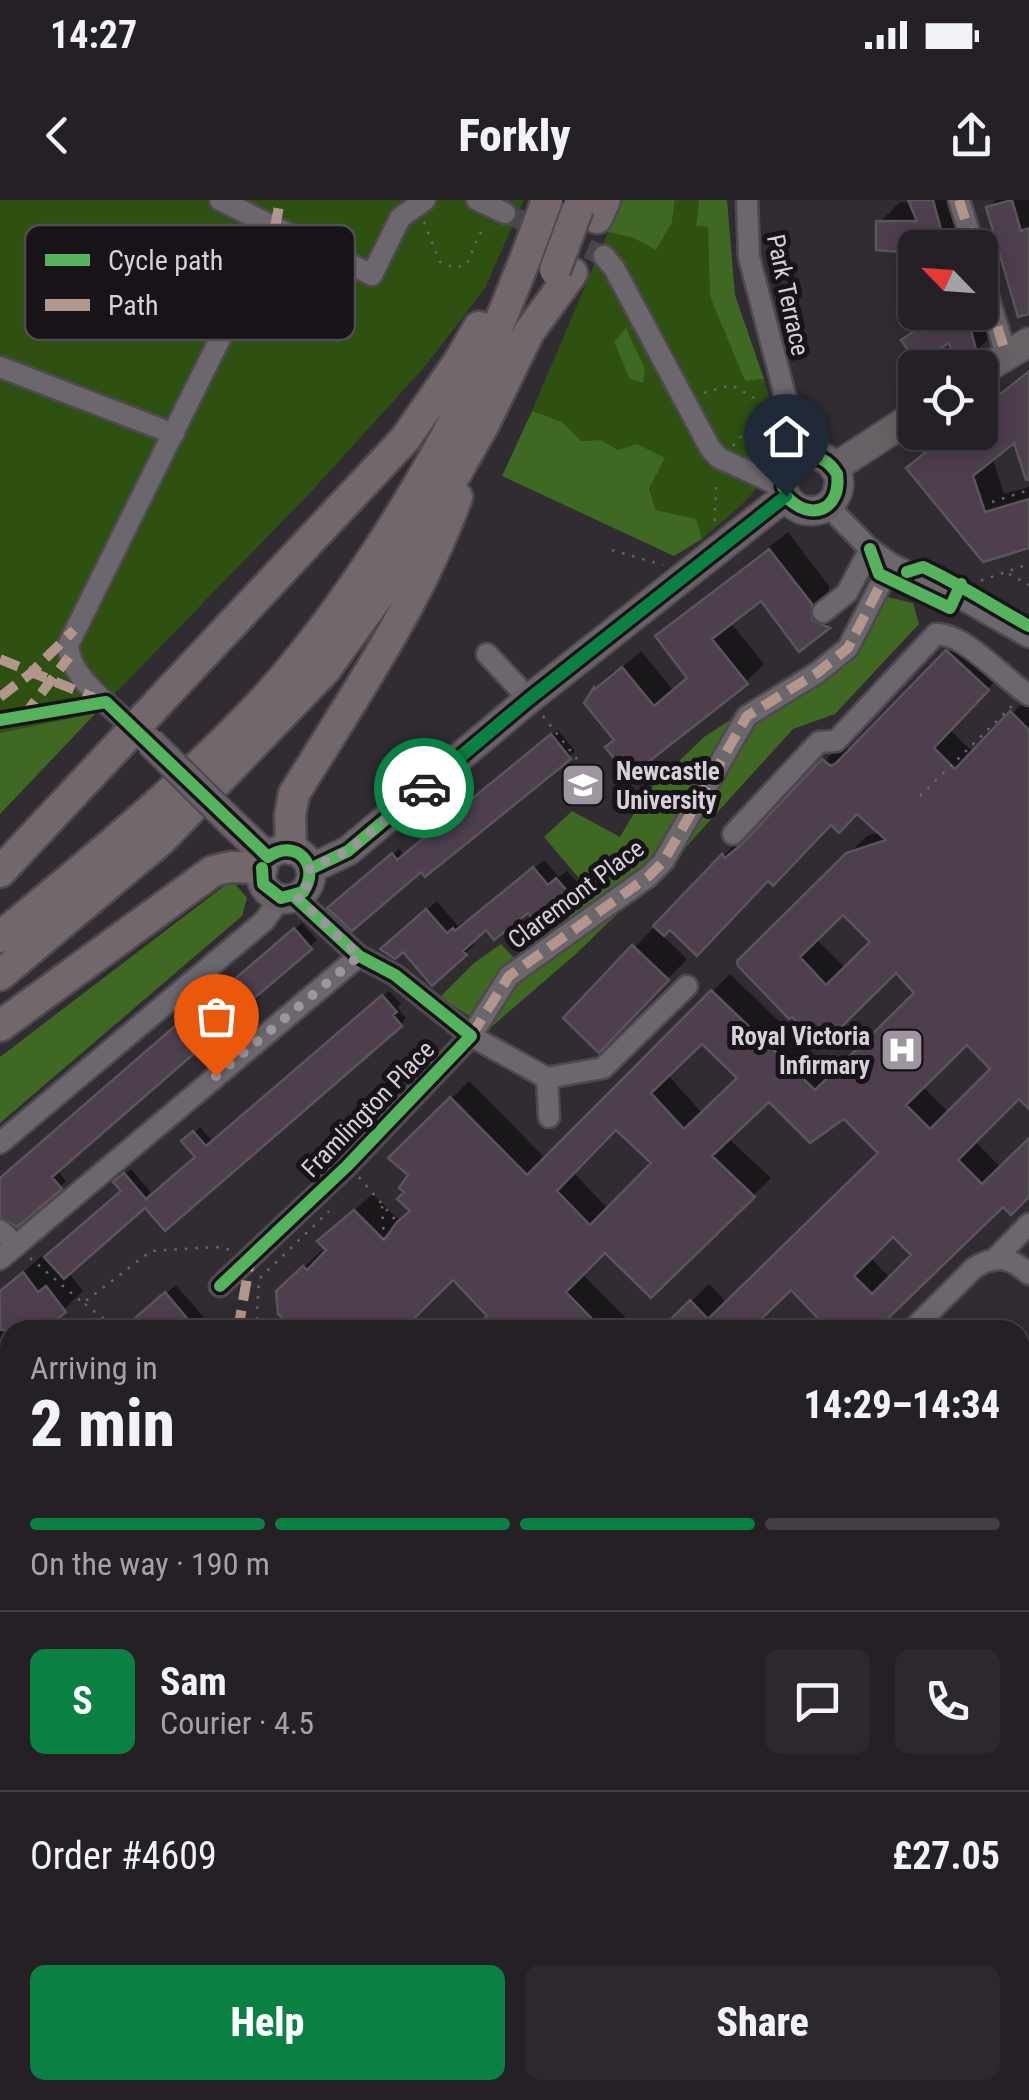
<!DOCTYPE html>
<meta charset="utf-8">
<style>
body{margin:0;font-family:"Roboto Condensed",sans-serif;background:#2d282e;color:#f1f3f6;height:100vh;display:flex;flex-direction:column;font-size:38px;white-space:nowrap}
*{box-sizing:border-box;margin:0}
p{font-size:32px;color:#a3a3a7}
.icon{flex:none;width:55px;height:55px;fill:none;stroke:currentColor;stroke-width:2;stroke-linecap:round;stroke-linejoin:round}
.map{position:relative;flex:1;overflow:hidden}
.sheet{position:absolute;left:0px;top:1120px;width:1030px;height:780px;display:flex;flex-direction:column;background:#252026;border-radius:30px 30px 0 0;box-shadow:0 5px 25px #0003,0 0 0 2px #423e43}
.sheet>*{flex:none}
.needle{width:65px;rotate:295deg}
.controls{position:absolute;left:898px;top:30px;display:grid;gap:20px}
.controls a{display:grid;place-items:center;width:100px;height:100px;border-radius:15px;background:#252026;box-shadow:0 5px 25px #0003,0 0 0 2px #423e43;font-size:50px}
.pin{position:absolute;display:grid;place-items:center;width:85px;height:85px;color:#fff;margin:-102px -42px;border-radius:50% 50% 50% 0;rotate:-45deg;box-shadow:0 0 10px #0007}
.pin .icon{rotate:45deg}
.courier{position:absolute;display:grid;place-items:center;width:100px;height:100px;margin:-50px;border:8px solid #0b8043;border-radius:50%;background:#fff;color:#222;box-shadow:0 2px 12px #0007}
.headline em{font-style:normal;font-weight:800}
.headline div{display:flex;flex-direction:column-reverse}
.headline{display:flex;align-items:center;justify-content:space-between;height:170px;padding:0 30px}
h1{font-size:65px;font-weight:800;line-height:75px}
.bar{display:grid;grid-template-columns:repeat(4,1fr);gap:15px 10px;align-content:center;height:120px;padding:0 30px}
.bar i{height:12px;border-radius:8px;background:#423e43}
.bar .active{background:#0b8043}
.bar p{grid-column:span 4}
.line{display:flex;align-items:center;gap:25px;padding:0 30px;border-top:2px solid #423e43}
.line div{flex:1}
.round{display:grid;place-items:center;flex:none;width:105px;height:105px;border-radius:15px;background:#2d282e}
.primary-button{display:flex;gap:20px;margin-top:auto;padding:20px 30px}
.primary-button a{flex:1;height:115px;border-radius:15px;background:#0b8043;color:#fff;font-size:40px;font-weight:800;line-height:115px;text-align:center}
.primary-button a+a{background:#2d282e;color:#f1f3f6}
.status{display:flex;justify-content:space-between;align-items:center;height:70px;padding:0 50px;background:#252026;direction:ltr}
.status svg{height:28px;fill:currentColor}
header{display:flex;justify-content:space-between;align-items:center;height:130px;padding:0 30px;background:#252026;font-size:45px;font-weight:800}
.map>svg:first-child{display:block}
.green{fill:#2e5111}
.forest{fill:#3f6822}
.water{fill:#3a6cad}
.shadow{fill:#0007;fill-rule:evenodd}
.building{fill:#4e3f4f;stroke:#5a545b;stroke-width:2.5;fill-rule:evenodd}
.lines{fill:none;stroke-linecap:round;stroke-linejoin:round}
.minor-tunnel{stroke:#4a444b;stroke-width:20;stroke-dasharray:20 10;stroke-linecap:butt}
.minor-casing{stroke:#4e494f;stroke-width:25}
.major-casing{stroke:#4e494f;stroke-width:32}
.highway-casing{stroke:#4e494f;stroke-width:35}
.path{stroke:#6b666b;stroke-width:2.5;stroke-dasharray:2.5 8;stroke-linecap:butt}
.minor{stroke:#6c666d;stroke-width:20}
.major{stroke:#686165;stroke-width:28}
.highway{stroke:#72676b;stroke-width:30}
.major-bridge-casing{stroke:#4e494f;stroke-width:32;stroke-linecap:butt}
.highway-bridge-casing{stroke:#4e494f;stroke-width:35;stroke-linecap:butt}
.path-bridge{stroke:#6b666b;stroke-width:2.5;stroke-dasharray:2.5 8;stroke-linecap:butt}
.major-bridge{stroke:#686165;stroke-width:28}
.highway-bridge{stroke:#72676b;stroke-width:30}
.quiet{stroke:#b2968c;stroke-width:10;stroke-dasharray:20 10;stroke-linecap:butt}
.cycleway-casing{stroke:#181319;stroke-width:19}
.cycleway{stroke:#56b35d;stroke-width:12}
.done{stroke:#9e969f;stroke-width:10;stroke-dasharray:0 18}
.route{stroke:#0b8043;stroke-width:12}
.labels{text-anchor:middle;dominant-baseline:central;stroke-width:10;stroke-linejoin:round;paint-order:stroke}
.street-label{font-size:25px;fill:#d8d0d9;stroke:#181319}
.poi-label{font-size:25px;font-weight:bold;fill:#d8d0d9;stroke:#181319;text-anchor:start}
.key{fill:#181319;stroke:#524c53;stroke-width:2.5}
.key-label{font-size:28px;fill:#d8d0d9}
</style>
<div class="status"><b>14:27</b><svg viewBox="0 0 49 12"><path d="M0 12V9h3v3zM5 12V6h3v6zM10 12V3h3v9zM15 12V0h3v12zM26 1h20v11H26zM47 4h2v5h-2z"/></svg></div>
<header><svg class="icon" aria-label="back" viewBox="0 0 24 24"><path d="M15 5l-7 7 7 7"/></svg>Forkly<svg class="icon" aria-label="share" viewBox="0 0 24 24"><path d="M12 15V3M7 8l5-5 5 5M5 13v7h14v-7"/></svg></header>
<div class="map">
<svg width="1029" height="1900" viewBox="0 0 1029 1900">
<rect width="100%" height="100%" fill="#312b32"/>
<path class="green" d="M0 0H524L485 88 427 164 309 294 96 513 0 533Z
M675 0H699L697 25 708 27 744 181 764 179C768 198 779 222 778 241 774 285 732 312 702 339L695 319 656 310 649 289 665 258 618 250 601 240 581 241 561 222 532 211 608 32 634 38 672 22Z
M1029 1327V1900H0V1639L10 1636V1890H1020V1330Z"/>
<path class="forest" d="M623 0H675L672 22 656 50 634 38 608 32Z
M699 0H727L735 95 764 179 745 181 710 96 708 27 696 26Z
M626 128 645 169 643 183 630 179 614 142Z
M532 211 562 222 581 241 601 240 618 250 637 244 665 258 649 289 656 310 696 319 702 339 674 356 502 276Z
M888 397 913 403 919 424 835 514 793 529 685 648 577 753 489 829 440 797 474 763 501 744 527 772 581 701 584 684 544 637 572 611 620 637 646 593 704 537 865 433Z
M96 513 0 614V533Z
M232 680 247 698 242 716 0 923V857Z
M10 1716V1839L0 1835V1721Z
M1020 1728 1029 1740V1818L1020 1812Z
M1020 1871 1029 1877V1900H803L795 1890H1020Z"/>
<path class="water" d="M1029 1477V1662L1020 1606V1497L1021 1485Z"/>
<path class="shadow" d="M914 0H958L972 48H915V88L903 50 879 23 899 3Z
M996 0H1029V111L989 7Z
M980 76 996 131 976 151 950 139 904 140 925 120 923 112H980Z
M1029 169V260L1016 238 992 257 1004 294 1029 287V345L910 268 950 232H980V208Z
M788 332 829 386V402L845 409 800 448 761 398 730 422 764 464 746 482 616 539 587 502 596 488 613 471 615 473 641 451 673 490 689 476 659 436 677 418Z
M965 434 1005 471 949 529 974 553 1029 496V886L974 940 1001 968 1029 942V993L1003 1004 872 1130H833L791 1087 763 1114 779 1130H663L709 1084 727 1103 882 952 845 916 769 899 728 938 771 978 651 1095 605 1049 581 1073 626 1118 614 1130H476L491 1116 453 1077 410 1118 422 1130H299L297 1074 322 1050 326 1054 338 1024 373 994 401 1022 412 1010 407 992 412 975 392 958 469 881 546 959 730 774 834 874 917 793 896 770 826 838 740 762 867 636 881 632 858 611 831 622 769 678 670 727 662 735 687 759 599 850 566 818 741 638 744 642 759 630 842 543 850 550 856 547ZM843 711 873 742 846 769 815 738ZM702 841 741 878 703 914 667 874ZM967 842 994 869 949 913 922 886ZM616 927 654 963 608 1009 573 972ZM893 1034 915 1055 891 1079 870 1057Z
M558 530 575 551 569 557 421 668 337 703 399 649 405 656Z
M544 660 559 677 567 671 581 687 563 704 560 701 528 709 486 727 471 740 474 744 465 754 403 749 393 739 437 701 458 726 464 721 466 723Z
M302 723 317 740 257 793 260 797 254 803 237 813 57 970 66 981 60 987 0 1015V974L3 978 213 796 215 798Z
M389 791 401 804 397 807 406 818 401 824 165 1027 146 1005 68 1072 83 1091 57 1116 69 1130H10V1194L0 1183V1091L42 1056 45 1059 124 990 116 982 131 969 153 995 198 956 191 936 200 927 213 942Z
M176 1085 205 1119 195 1130H132L138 1117Z
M1029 1165V1198L1020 1189V1174Z
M10 1255V1350L8 1346 0 1352V1263Z
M10 1384V1435L0 1441V1390Z
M10 1470V1539L0 1543V1501L6 1499 0 1480Z"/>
<path class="building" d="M908 0H933L946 48H915V86H912L901 52 876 50V21H917Z
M1012 0 1021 31 1029 28V114L1018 117 986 7Z
M920 112H966L977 153 955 163 949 143 917 163 901 140 924 124Z
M1029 171V280H1026L1014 243 973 276 985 312 1029 299V348L983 362 906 268 951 232H980V210Z
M769 349 812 404V420L830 428 799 452 761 401 712 439 748 484 629 577 605 547 614 540 584 503 594 487 595 489 622 467 654 506 687 478 655 436Z
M946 450 989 490 934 548 955 569 1010 511 1029 530V909L1019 899 958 960 982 984 1029 938V997L1011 1015 1003 1007 876 1130H829L791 1090 750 1130H660L690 1100 708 1119 878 953 844 919 810 943 769 902 712 956 755 997 651 1098 605 1053 566 1092 603 1130H473L487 1116 453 1080 402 1130H295L278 1114 276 1091 303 1066 307 1070 326 1050 317 1041 354 1010 384 1040 397 1022 410 1011 397 999 404 992 399 988 408 975 388 958 450 897 527 975 711 790 815 890 914 793 896 773 826 842 818 834 814 839 792 817 789 819 738 766 737 761 846 653 886 640 857 614 839 633 831 625 773 686 768 681 697 756 670 730 664 736 653 726 722 654 725 658 743 643 822 559 831 566 836 563ZM843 715 870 742 826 785 800 757ZM702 844 737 878 684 929 651 893ZM967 845 990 869 930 929 906 905ZM616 930 651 963 590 1025 557 991ZM893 1037 911 1055 872 1094 854 1076Z
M551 534 571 559 425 677 421 672 352 731 327 708 392 653 397 660Z
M533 667 548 685 556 678 573 698 563 708 560 704 536 723 528 713 494 740 486 730 463 751 467 755 432 786 403 752 395 759 380 749 426 709 447 733 453 728 455 731Z
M294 728 312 749 252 800 255 805 238 819 236 817 52 977 62 989 17 1027 0 1017V978L205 800 207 803Z
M632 745 669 780 599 853 563 818Z
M382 795 397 812 393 815 402 826 165 1031 145 1008 64 1079 44 1057 121 991 113 982 124 973 146 999 195 957 181 941 193 931 206 946Z
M23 1072 38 1092 46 1086 66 1112 44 1130H0V1091Z
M165 1092 197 1130H121Z"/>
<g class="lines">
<path class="minor-tunnel" d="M505 13 604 56"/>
<defs>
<path id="minor" d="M220 0 372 75 400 18 425 0
M477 0 505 13
M747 0 749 57 801 257
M959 0 974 48
M604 56 614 68 710 248 719 258 783 287
M980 69 1006 155
M0 167 174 234
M828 306 870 349 891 364 955 395 1029 437
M823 412 847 393 870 349
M487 454 529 499
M136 530C115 510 64 473 69 443L275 28
M733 634 819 542 836 541 936 434C966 434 1002 478 1029 495
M295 697 359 756 395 775 471 836 547 878 603 868 687 786
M547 878 549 917
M0 943 264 721 281 698
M0 1030 16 1045
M0 1059 359 756
M995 1059 1029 1024
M220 1086 347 966 471 836 509 776 649 676 663 662 747 516 817 473 848 448 891 364
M912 1130 974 1068C995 1054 1011 1057 1029 1074
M0 1213 10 1221
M1020 1311 1029 1308
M1020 1336 1025 1355 1020 1357
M0 1381 10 1376
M0 1466 10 1464
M0 1624 10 1621"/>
<path id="major" d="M980 172 1029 142
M783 283a28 28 0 1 1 56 0a28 28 0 1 1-56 0Z
M834 268 915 215
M234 625 268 657
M261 674a25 25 0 1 1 50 0a25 25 0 1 1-50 0Z
M310 669 348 651 529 499 786 296"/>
<path id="highway" d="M597 18 605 0
M291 649 290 615 294 594C353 498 418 404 457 297
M0 672 405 239 458 163 479 127
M0 737C91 662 184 586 265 499 342 414 419 293 470 190 491 147 508 101 526 57
M0 775 161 640 325 470 387 384 438 305 484 224 529 132 572 73
M0 826 213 671 230 667 262 668"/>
</defs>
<use href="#minor" class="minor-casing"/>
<use href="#major" class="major-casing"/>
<use href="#highway" class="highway-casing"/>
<path class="path" d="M424 22 440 62 455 68 467 64 479 34 489 28
M704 193 731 185 769 206
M733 246 749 227 772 214
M992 302 1029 290
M715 321 716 280
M612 350 663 365
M1009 374 1029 385
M971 384 1029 364
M543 516 607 597
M920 596 1012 506
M359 977 397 1022
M382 1006 384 1040
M30 1058 83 1103 151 1051 216 1047 231 1050
M85 1104 118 1130
M256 1130 259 1079 329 1011
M1020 1397 1029 1378
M1020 1472 1029 1463
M1020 1702 1029 1714
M1020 1829 1029 1836
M782 1890 790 1900
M0 1893 28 1900
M122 1900 133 1890
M428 1900 431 1890"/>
<use href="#minor" class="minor"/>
<use href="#major" class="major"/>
<use href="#highway" class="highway"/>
<defs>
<path id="major-bridge" d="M150 542 234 625"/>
<path id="highway-bridge" d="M526 57 547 0
M555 70 578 8"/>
</defs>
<use href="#major-bridge" class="major-bridge-casing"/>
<use href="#highway-bridge" class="highway-bridge-casing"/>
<path class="path-bridge" d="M0 1365 10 1380"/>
<use href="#major-bridge" class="major-bridge"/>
<use href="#highway-bridge" class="highway-bridge"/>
<path class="quiet" d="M959 0 974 48
M275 28 280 0
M980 69 1006 155
M0 459 97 499
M0 497 30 474 74 430
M23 517 69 457
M471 836 509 776 649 676 663 662 747 516 817 473 848 448 887 372
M238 1130 250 1061
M754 1890 758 1900"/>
<defs>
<path id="cycleway" d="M870 349 879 374 950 408 961 384
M907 372 923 367C960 384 992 406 1029 426
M0 520 106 502 268 657C295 637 322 665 303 692L281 698 263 684 262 668
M310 669 348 651 529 499 786 296C810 323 842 310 837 274 820 245 785 254 783 287
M220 1086 347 966 471 836 395 775 359 756 295 697"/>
</defs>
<use href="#cycleway" class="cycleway-casing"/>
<use href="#cycleway" class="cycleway"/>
</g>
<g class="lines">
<path class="done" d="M216 876 359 756 296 696 308 685 310 668 348 651 424 588"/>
<path class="route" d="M424 588 529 499 786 296"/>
</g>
<defs>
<symbol id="university-square" viewBox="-11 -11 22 22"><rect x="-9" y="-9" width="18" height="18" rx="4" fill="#9e969f" stroke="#181319"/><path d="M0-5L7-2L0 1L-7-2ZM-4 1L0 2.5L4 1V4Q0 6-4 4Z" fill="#fff"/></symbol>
<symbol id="hospital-square" viewBox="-11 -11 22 22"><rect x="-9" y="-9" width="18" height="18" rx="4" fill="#9e969f" stroke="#181319"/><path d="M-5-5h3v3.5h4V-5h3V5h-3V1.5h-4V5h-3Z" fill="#fff"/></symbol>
</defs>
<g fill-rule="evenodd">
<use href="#university-square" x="558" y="560" width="50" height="50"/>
<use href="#hospital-square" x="877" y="825" width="50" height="50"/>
</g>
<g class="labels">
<g class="street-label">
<text transform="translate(788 95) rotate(78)">Park Terrace</text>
<text transform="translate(576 694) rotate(-37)">Claremont Place</text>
<text transform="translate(368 909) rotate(-46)">Framlington Place</text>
</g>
<g class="poi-label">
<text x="616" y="571">Newcastle<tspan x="616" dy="29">University</tspan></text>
<text x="870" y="836" text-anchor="end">Royal Victoria<tspan x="870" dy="29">Infirmary</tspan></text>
</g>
</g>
<rect x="25" y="25" width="330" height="115" rx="15" class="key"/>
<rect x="45" y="54" width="45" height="12" fill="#56b35d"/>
<rect x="45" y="99" width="45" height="12" fill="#b2968c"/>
<g class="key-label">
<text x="108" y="70">Cycle path</text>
<text x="108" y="115">Path</text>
</g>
</svg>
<div class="controls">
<a><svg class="needle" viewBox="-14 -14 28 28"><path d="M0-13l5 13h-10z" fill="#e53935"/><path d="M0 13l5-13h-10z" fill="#a3a3a7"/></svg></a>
<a><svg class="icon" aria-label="locate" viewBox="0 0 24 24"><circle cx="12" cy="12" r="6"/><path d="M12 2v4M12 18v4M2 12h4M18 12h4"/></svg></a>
</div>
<div class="pin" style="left:216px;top:876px;background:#ea580c"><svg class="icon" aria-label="bag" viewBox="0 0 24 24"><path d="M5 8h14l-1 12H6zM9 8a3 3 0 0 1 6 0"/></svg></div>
<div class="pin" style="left:786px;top:296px;background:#1f2937"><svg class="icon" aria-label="home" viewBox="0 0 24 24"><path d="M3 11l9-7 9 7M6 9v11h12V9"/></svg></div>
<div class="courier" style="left:424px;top:588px"><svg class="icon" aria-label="car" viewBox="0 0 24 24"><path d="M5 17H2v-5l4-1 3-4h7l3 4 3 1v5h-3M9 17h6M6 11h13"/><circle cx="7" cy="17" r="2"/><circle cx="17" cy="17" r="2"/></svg></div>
<section class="sheet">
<div class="headline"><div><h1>2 min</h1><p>Arriving in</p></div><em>14:29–14:34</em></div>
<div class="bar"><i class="active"></i><i class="active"></i><i class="active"></i><i></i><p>On the way · 190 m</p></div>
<div class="line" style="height:180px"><b class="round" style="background:#0b8043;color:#fff">S</b><div><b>Sam</b><p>Courier · 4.5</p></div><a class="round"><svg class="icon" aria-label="chat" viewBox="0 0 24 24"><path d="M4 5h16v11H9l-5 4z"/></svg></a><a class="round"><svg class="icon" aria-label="phone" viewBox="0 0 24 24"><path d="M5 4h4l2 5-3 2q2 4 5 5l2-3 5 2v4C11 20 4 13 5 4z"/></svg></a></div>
<div class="line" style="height:130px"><div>Order #4609</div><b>£27.05</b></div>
<div class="primary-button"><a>Help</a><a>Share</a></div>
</section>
</div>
